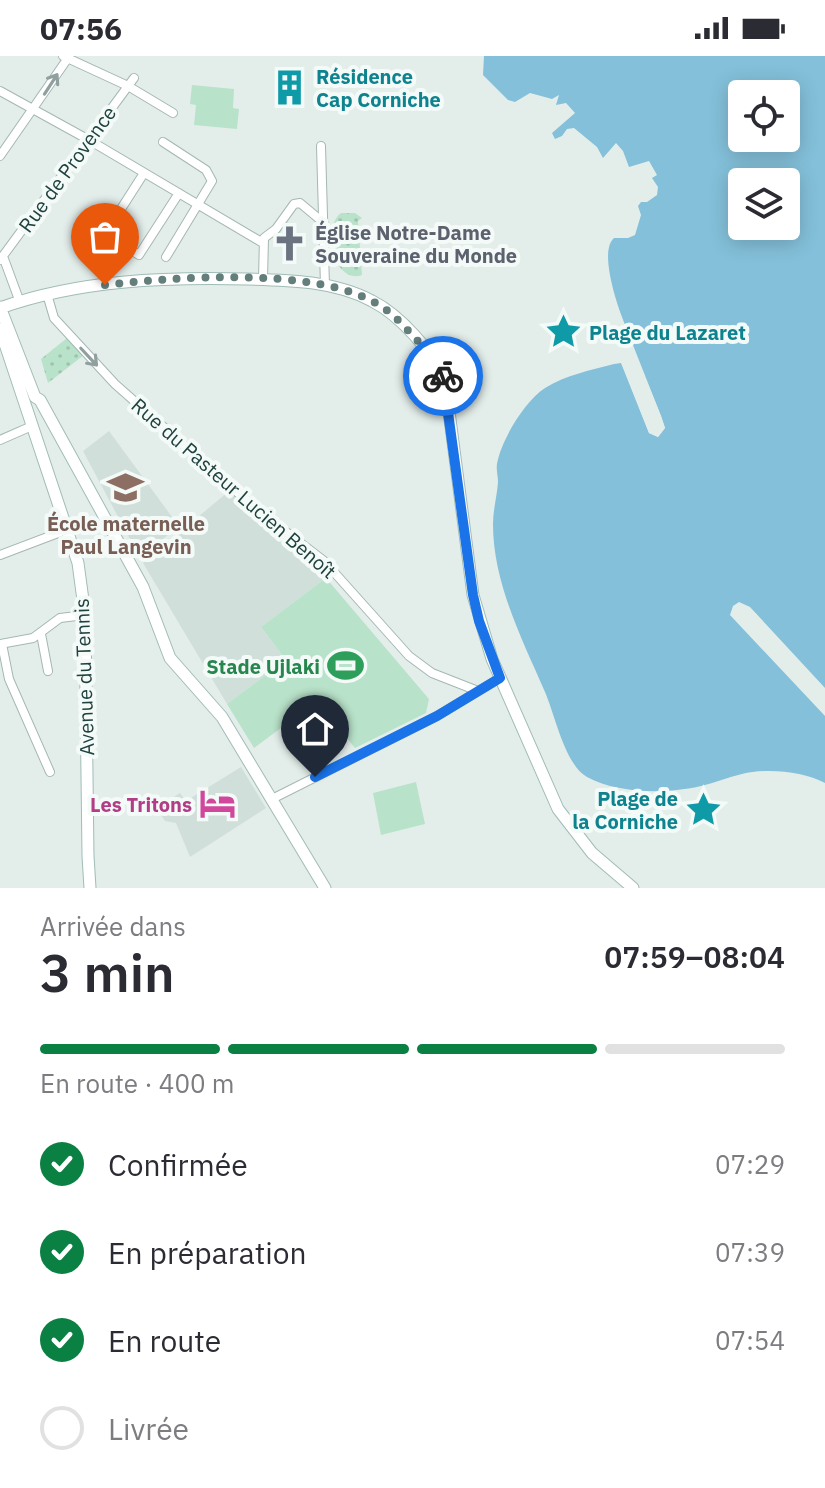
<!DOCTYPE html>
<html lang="fr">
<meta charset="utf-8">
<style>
body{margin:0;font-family:"IBM Plex Sans",sans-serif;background:#f2f2f3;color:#2b2b33;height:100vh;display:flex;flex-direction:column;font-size:30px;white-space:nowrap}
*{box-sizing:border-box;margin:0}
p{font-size:26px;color:#7c7c81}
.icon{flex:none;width:44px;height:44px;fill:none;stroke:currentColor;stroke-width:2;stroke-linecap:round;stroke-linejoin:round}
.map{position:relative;height:832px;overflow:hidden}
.sheet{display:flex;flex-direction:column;background:#fff;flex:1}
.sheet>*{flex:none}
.controls{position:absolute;left:728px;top:24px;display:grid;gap:16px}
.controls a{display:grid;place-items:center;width:72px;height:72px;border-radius:8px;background:#fff;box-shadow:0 4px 20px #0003;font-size:40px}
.pin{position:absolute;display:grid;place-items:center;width:68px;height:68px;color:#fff;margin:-82px -34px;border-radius:50% 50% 50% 0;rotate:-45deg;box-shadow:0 0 8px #0007}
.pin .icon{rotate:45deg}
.courier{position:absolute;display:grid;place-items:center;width:80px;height:80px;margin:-40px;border:6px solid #1a73e8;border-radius:50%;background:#fff;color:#222;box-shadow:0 2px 10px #0007}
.overview em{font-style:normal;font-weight:600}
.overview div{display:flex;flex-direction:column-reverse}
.overview{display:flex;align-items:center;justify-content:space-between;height:136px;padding:0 40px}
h1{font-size:52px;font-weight:600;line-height:60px}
.bar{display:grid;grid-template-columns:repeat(4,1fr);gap:12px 8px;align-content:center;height:96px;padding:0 40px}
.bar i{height:10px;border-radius:6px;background:#e1e1e2}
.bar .current{background:#0b8043}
.bar p{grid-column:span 4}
ol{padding:0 40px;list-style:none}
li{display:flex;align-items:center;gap:24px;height:88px}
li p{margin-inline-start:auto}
li .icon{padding:8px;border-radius:50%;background:#0b8043;color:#fff;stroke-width:4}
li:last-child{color:#7c7c81}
li i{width:44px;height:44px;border:4px solid #e1e1e2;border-radius:50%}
.status{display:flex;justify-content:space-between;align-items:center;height:56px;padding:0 40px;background:#fff;direction:ltr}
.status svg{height:22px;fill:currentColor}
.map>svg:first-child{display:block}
.built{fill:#d1dfda}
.grass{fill:url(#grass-dots)}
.pitch{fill:#b9e2ca}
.water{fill:#84c0da;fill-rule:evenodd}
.pier{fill:#e3eeeb}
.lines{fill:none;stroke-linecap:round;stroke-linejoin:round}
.street-casing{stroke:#a5b7b4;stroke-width:10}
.secondary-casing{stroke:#a0bcb6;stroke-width:13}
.street{stroke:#fff;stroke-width:8}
.secondary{stroke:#fff;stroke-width:11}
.oneway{stroke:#90a09e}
.done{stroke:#647e7b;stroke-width:8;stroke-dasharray:0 14.4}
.route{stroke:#1a73e8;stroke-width:10}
.labels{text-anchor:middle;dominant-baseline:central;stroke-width:8;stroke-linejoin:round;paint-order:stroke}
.culture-label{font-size:20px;font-weight:bold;fill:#0d838f;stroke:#f4faf8;text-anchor:start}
.street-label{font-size:20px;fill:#20423e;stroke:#f4faf8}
.worship-label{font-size:20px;font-weight:bold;fill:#5b616d;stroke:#f4faf8;text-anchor:start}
.education-label{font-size:20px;font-weight:bold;fill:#785e54;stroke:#f4faf8}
.leisure-label{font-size:20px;font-weight:bold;fill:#27864d;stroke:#f4faf8;text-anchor:end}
.hotel-label{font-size:20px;font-weight:bold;fill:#b23c85;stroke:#f4faf8;text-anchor:end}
</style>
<div class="status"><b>07:56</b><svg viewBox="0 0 49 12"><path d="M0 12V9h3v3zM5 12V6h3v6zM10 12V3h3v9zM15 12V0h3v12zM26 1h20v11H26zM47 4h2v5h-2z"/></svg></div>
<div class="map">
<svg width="825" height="832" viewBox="0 0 825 832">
<defs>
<pattern id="grass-dots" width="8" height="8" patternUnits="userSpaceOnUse" patternTransform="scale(2)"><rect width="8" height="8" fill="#b9e2ca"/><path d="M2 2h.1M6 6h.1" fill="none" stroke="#9fc3af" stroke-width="1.8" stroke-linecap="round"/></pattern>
</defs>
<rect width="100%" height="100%" fill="#e3eeeb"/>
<path class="built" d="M109 375 175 465V473L140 502 83 395Z
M229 435 301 496 326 522 261 571 286 604 227 648 143 507Z
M241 711 266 752 190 801 176 767 165 765 156 752 180 737 186 745Z"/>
<path class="grass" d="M341 157H355L362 162 358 165 362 219C334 229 321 172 341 157Z
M67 282 84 299 48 327 41 303Z"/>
<path class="pitch" d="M192 29 234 33 233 52 239 53 237 73 194 69 196 49 190 48Z
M326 522 429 643 426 657 355 692 322 652 290 675 285 669 254 692 227 648 286 604 261 571Z
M416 726 425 768 381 779 373 737Z"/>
<path class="water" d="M484 0H825V727C803 715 766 712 742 718 728 721 715 727 701 730 667 738 618 738 587 721 565 709 555 659 545 636 522 583 493 527 493 468 493 454 497 440 498 426 498 420 496 414 497 408 501 384 525 345 545 332 566 319 591 314 614 308L621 307 649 377 658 381 665 372 661 360C650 329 589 204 614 182H628L635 179 641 159 638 150 641 146H647L657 139 658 131 652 122 657 119 649 105 629 111 623 95 616 87 603 102 597 91 574 72 567 73 562 80 555 83 552 77 575 57 566 47 556 49 559 39 552 43 530 37 515 46 508 44 483 19ZM742 38H786V82H742ZM742 126H786V170H742Z"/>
<path class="pier" d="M614 241 661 360 665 372 658 381 649 377 620 303 625 305 653 375 656 377 661 372 658 361 612 247Z
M739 546 750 551 825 632V660L730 559 733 550Z"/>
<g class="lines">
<defs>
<path id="street" d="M63 0 128 30 173 57
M0 35 89 84 263 187
M163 86 206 114 212 125 166 201
M321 90 325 230
M0 100 68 2
M144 117 105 178 139 199 179 137
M4 203 18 241
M0 204 134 22
M263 223 264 182 276 173 294 148 300 147 324 167
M47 238 54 262 115 328 255 452 324 505 409 600 432 617 478 635
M0 384 32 370
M0 499 66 474
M41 578 48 615
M0 588 33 582 60 562 85 559
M2 588 9 623 50 716
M272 743 437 660 500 622"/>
<path id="secondary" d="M0 251 35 341 40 344 143 531 170 602 222 661 325 832
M0 252C79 224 165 221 247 223 289 224 335 225 372 245 400 259 434 297 445 325L473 539 492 603 558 753 592 797 633 832
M0 273 78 507 85 559 88 800 90 832"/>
</defs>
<use href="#street" class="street-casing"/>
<use href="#secondary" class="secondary-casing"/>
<use href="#street" class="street"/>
<use href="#secondary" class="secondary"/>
</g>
<defs><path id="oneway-shaft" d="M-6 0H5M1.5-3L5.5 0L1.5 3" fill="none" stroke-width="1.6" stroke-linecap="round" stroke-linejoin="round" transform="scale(2)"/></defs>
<g class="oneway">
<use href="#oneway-shaft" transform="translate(51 28) rotate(-57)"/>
<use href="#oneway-shaft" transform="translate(89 301) rotate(47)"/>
</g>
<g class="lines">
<path class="done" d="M105 229C177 221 308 211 372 245 389 253 402 268 414 281 426 293 436 305 443 320"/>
<path class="route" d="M315 721 437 660 500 622 479 565 473 539 443 320"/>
</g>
<defs>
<symbol id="building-bare" viewBox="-9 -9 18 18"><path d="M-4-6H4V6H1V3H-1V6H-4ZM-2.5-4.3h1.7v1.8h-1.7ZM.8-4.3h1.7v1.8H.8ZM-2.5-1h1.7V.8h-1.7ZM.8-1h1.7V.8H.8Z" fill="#0f9aa8" stroke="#f4faf8" stroke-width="2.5" paint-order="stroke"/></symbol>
<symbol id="church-bare" viewBox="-9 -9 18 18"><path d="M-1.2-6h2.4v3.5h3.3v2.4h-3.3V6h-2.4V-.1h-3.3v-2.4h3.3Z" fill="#6b7280" stroke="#f4faf8" stroke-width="2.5" paint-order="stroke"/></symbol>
<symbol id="sight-bare" viewBox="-9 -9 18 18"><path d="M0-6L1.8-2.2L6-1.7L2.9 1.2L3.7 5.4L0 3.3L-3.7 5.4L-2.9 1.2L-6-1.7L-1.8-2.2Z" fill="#0f9aa8" stroke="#f4faf8" stroke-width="2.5" paint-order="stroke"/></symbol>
<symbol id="school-bare" viewBox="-9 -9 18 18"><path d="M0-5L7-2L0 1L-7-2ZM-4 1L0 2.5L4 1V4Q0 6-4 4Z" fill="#8d6e63" stroke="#f4faf8" stroke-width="2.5" paint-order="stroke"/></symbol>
<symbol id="stadium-bare" viewBox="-9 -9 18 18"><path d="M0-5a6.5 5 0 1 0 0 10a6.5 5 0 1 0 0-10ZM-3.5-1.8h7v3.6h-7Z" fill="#2e9e5b" stroke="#f4faf8" stroke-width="2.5" paint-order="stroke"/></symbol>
<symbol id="hotel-bare" viewBox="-9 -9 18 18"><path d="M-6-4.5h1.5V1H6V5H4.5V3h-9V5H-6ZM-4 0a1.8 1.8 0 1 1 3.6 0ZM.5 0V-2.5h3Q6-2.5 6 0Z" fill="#d1479c" stroke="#f4faf8" stroke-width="2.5" paint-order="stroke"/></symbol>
</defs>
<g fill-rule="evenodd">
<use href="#building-bare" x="264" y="6" width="51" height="51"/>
<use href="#church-bare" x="264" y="162" width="51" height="51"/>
<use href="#sight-bare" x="538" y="250" width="51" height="51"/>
<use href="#school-bare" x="100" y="406" width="51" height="51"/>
<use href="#stadium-bare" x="320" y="584" width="51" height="51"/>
<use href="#hotel-bare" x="192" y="722" width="51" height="51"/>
<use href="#sight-bare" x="678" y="728" width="51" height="51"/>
</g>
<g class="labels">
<g class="culture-label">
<text x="316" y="20">Résidence<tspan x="316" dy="23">Cap Corniche</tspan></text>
<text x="589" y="276">Plage du Lazaret</text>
<text x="678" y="742" text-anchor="end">Plage de<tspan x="678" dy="23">la Corniche</tspan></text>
</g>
<g class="street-label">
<text transform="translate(67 113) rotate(-54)">Rue de Provence</text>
<text transform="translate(234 432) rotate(41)">Rue du Pasteur Lucien Benoît</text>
<text transform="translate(84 621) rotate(-92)">Avenue du Tennis</text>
</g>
<g class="worship-label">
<text x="315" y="176">Église Notre-Dame<tspan x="315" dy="23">Souveraine du Monde</tspan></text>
</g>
<g class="education-label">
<text x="126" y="467">École maternelle<tspan x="126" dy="23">Paul Langevin</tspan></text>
</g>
<g class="leisure-label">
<text x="320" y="610">Stade Ujlaki</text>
</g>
<g class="hotel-label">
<text x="192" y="748">Les Tritons</text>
</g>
</g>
</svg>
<div class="controls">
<a><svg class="icon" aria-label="locate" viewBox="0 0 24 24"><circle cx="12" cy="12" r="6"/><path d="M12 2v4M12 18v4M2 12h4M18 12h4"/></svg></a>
<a><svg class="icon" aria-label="layers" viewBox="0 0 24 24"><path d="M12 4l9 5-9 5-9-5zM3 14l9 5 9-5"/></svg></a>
</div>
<div class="pin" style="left:105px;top:229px;background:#ea580c"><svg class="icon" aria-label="bag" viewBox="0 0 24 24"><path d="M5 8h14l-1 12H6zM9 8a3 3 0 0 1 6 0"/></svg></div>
<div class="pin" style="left:315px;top:721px;background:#1f2937"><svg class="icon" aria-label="home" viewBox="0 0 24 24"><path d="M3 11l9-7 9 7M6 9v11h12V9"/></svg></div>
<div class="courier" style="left:443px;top:320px"><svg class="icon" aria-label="bike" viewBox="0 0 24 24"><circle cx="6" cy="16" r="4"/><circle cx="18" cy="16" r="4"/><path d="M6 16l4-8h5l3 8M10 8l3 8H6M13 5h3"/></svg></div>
</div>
<section class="sheet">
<div class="overview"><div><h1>3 min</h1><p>Arrivée dans</p></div><em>07:59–08:04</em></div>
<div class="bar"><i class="current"></i><i class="current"></i><i class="current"></i><i></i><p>En route · 400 m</p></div>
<ol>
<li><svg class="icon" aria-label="check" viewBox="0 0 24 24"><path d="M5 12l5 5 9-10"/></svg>Confirmée<p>07:29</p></li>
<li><svg class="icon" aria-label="check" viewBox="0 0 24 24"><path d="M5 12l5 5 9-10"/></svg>En préparation<p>07:39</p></li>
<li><svg class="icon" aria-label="check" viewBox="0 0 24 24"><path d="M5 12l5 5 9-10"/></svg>En route<p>07:54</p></li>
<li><i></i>Livrée</li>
</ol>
</section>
